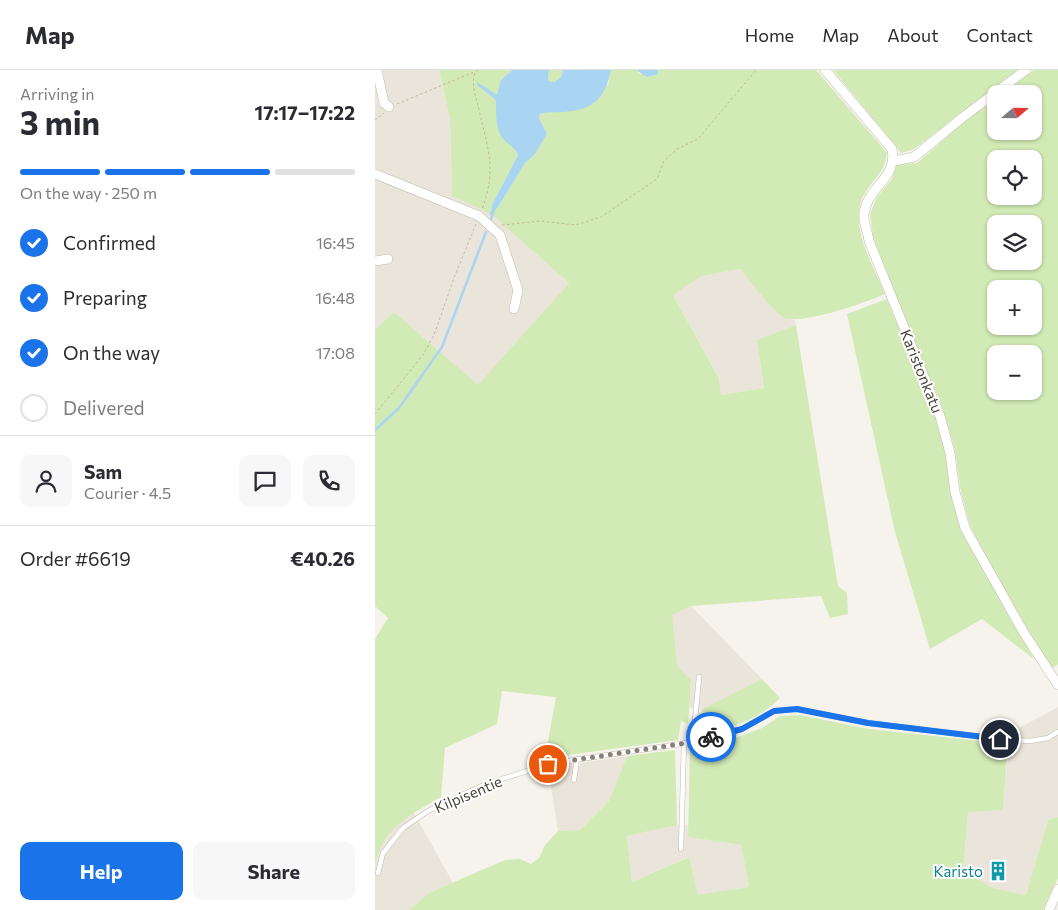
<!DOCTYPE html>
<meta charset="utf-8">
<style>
body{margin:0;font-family:Commissioner,sans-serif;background:#f7f7f7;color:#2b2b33;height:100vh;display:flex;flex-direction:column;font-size:19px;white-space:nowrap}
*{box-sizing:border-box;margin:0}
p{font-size:16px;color:#7c7c81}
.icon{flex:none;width:28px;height:28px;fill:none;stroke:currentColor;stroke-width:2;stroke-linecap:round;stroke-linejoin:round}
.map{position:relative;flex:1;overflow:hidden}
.panel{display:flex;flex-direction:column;background:#fff;width:375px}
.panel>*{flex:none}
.needle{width:32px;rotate:70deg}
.buttons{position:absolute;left:612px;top:15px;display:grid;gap:10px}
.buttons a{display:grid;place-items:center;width:55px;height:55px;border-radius:10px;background:#fff;box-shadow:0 1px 4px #0004;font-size:25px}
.pin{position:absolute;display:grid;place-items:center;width:42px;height:42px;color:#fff;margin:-21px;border:2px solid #fff;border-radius:50%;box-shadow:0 1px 5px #0007}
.courier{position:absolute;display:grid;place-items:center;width:50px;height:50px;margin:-25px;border:4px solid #1a73e8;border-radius:50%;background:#fff;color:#222;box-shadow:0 1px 6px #0007}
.head em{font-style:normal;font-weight:700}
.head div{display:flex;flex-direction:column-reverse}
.head{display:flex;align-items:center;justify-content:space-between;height:85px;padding:0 20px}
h1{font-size:32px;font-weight:700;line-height:38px}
.bar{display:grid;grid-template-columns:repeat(4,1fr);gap:8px 5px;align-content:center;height:60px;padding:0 20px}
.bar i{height:6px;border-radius:4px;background:#e1e1e2}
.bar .on{background:#1a73e8}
.bar p{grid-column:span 4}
.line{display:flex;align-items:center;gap:12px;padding:0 20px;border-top:1px solid #e1e1e2}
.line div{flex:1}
.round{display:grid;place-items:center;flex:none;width:52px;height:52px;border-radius:10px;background:#f7f7f7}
ol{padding:0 20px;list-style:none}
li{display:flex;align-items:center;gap:15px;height:55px}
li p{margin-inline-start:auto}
li .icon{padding:5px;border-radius:50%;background:#1a73e8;color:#fff;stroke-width:4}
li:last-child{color:#7c7c81}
li i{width:28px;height:28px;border:2px solid #e1e1e2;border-radius:50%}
.action{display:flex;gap:10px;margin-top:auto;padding:10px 20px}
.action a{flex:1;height:58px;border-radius:10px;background:#1a73e8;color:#fff;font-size:20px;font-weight:700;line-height:58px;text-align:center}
.action a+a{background:#f7f7f7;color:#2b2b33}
header{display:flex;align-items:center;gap:30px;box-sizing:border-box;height:70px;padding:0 25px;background:#fff;border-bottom:1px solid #e1e1e2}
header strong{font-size:24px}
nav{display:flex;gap:28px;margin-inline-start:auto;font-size:18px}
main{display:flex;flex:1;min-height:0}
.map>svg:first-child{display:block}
.residential{fill:#eae5da}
.green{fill:#d2eab5;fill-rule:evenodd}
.water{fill:#a9d4f2}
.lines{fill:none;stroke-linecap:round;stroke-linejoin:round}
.stream{stroke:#a9d4f2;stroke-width:2.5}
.service-casing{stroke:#c2bbae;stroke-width:5.5}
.minor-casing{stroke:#c2bbae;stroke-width:10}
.path{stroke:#c4b79f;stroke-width:1;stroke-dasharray:2.5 2.5;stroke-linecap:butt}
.service{stroke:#fff;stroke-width:4.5}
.minor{stroke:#fff;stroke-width:9}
.done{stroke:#878178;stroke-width:5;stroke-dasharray:0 9}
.route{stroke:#1a73e8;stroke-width:6}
.labels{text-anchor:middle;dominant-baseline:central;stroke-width:4;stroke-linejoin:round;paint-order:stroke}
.street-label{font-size:15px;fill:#4b4439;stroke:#fff}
.culture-label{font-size:15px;fill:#0d838f;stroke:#fff;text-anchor:end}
</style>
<header>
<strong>Map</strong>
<nav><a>Home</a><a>Map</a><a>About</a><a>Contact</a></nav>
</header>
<main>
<section class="panel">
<div class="head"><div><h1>3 min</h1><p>Arriving in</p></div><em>17:17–17:22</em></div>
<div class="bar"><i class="on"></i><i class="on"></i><i class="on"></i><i></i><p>On the way · 250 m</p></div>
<ol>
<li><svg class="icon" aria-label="check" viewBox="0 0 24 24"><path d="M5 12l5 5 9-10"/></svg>Confirmed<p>16:45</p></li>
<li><svg class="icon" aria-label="check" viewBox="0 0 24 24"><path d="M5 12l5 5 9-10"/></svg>Preparing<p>16:48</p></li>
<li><svg class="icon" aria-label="check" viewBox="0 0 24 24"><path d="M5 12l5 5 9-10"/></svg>On the way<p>17:08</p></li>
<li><i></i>Delivered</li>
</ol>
<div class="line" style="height:90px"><a class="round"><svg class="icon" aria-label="person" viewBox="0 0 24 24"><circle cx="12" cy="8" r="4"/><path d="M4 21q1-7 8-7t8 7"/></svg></a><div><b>Sam</b><p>Courier · 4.5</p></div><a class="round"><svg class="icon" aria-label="chat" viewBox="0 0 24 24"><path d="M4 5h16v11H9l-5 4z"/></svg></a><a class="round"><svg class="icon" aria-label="phone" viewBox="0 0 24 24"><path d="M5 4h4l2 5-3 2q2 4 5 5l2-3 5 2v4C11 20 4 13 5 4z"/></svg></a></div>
<div class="line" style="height:65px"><div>Order #6619</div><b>€40.26</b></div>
<div class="action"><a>Help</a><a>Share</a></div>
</section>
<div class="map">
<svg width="683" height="840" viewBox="0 0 683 840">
<rect width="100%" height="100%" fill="#f6f3ec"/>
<path class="residential" d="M0 0H64L75 49 77 126 116 144 194 213 103 316 19 242 0 260Z
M365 199 407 247 420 250 421 255 382 270 389 318 346 325 344 307 298 225 326 206Z
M316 536 387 609 328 640 314 637 316 610 302 597 297 556V545Z
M683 637V747L673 750 651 825 618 818 588 801 593 741 628 740 635 663Z
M252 686 234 731 205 760 183 761 173 698Z
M39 743 78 813 54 823 34 840H0V793L4 778 24 751Z
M302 755H313V767L366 775 374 817 323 826 313 787 257 812 252 766Z"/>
<path class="green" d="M64 0H137L126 10 128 69 137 75 143 85 117 135 123 137 150 93 160 84 172 64 164 48 165 44 233 15 236 0H261L265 4H282L283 0H441L512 83C510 102 499 108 490 123 471 153 499 196 510 224 491 232 422 258 406 246 391 233 378 214 365 199L326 206 298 225 344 308 346 325 389 318 382 270 421 255 463 516 472 523 473 544 455 548 446 526 316 536 297 545 302 596 316 610 313 654 306 651 303 670 170 688 181 627 127 621 122 654 70 678 66 727C34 746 11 755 0 793V569L13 548 0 536V260L19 242 103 315 194 213 116 144 77 126 75 49Z
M174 0H188L186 7 181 12 173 11Z
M458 0H644L539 79 526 83Z
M659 0H683V594L678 598 652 562 595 456 586 422 580 380 566 334 530 250 498 166 495 144 502 127 517 109 521 95 542 93 585 55 621 28V61H659V24H627ZM621 89H659V126H621ZM621 154H659V191H621ZM621 219H659V256H621ZM621 284H659V321H621Z
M512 229 563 352 572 385 576 423 586 461 659 589 607 549 555 579 520 462 472 244Z
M387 609 405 628C384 650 354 658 325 666L328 639Z
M425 645 494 659 633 674 628 740 593 742 588 801 618 818 651 825 673 750 683 747V808L668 840H34L54 823 130 790 145 789 156 794 164 788 170 775 183 761 205 760 234 731 252 686 300 680 302 755 252 766 257 812 314 787 323 825 374 817 366 775 313 767 315 680 355 670 387 658 405 646Z"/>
<path class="water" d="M137 0H174L173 11 180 12 186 7 188 0H236C230 29 218 40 188 42 180 43 173 41 165 44L164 48 172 64 160 84 150 93 123 137 116 144 117 135 143 85C140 77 135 76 129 70 120 61 121 41 121 30L102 15V12L122 25 126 10Z
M261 0H283V4L272 7Z"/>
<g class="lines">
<path class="stream" d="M116 144 119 140 116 149
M0 360 24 338 67 277 111 162"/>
<defs>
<path id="service" d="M318 672 324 607
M199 710 202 689
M306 779 309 673
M3 803 8 783 28 758 53 741 109 715 173 694 318 672 367 659 399 641 422 639 493 653 625 669 655 671 673 668 683 662"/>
<path id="minor" d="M2 0 9 33 14 37
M450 0 517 79C523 109 492 116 489 144 488 152 493 163 494 171L565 346 575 383 580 422 590 458 649 563 683 615
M519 91 539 87 588 47 651 0
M0 104 104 146 125 165 143 220 139 239
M0 191 13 189
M674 840 683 819"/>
</defs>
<use href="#service" class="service-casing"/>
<use href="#minor" class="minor-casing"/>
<path class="path" d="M103 0 100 2C96 15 101 27 104 40 113 79 122 100 107 139
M22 34 99 2
M0 50 9 43
M127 155 165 151 201 155 226 147 282 109 289 91 302 79 323 69 381 0
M0 344 48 285 59 265 79 208 101 154"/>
<use href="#service" class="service"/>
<use href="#minor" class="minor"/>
</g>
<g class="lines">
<path class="done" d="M173 694 318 672 336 667"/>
<path class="route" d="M336 667 367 659 399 641 422 639 493 653 625 669"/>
</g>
<defs>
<symbol id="building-bare" viewBox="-9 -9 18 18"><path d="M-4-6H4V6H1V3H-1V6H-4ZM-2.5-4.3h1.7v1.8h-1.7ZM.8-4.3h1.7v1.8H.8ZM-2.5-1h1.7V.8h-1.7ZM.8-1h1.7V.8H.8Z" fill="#0f9aa8" stroke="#fff" stroke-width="2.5" paint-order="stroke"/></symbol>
</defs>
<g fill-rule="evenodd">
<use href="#building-bare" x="609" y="787" width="28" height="28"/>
</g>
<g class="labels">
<g class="street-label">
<text transform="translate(547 301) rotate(68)">Karistonkatu</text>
<text transform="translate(93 724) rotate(-23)">Kilpisentie</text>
</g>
<g class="culture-label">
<text x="608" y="801">Karisto</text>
</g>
</g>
</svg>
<div class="buttons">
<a><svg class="needle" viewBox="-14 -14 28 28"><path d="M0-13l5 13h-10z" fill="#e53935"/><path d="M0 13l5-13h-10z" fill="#7c7c81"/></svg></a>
<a><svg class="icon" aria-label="locate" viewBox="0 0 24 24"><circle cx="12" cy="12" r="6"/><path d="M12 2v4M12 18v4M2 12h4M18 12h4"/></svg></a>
<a><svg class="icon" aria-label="layers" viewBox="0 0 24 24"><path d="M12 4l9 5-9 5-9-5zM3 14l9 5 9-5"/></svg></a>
<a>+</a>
<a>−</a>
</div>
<div class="pin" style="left:173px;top:694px;background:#ea580c"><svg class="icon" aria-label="bag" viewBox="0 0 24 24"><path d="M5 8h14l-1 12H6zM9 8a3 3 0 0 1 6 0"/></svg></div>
<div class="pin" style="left:625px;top:669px;background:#1f2937"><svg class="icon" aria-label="home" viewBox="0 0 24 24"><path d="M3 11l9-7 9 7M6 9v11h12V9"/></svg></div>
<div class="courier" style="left:336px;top:667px"><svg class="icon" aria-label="bike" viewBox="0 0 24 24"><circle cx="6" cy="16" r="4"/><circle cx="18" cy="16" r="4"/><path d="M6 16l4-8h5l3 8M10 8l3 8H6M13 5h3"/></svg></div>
</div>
</main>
